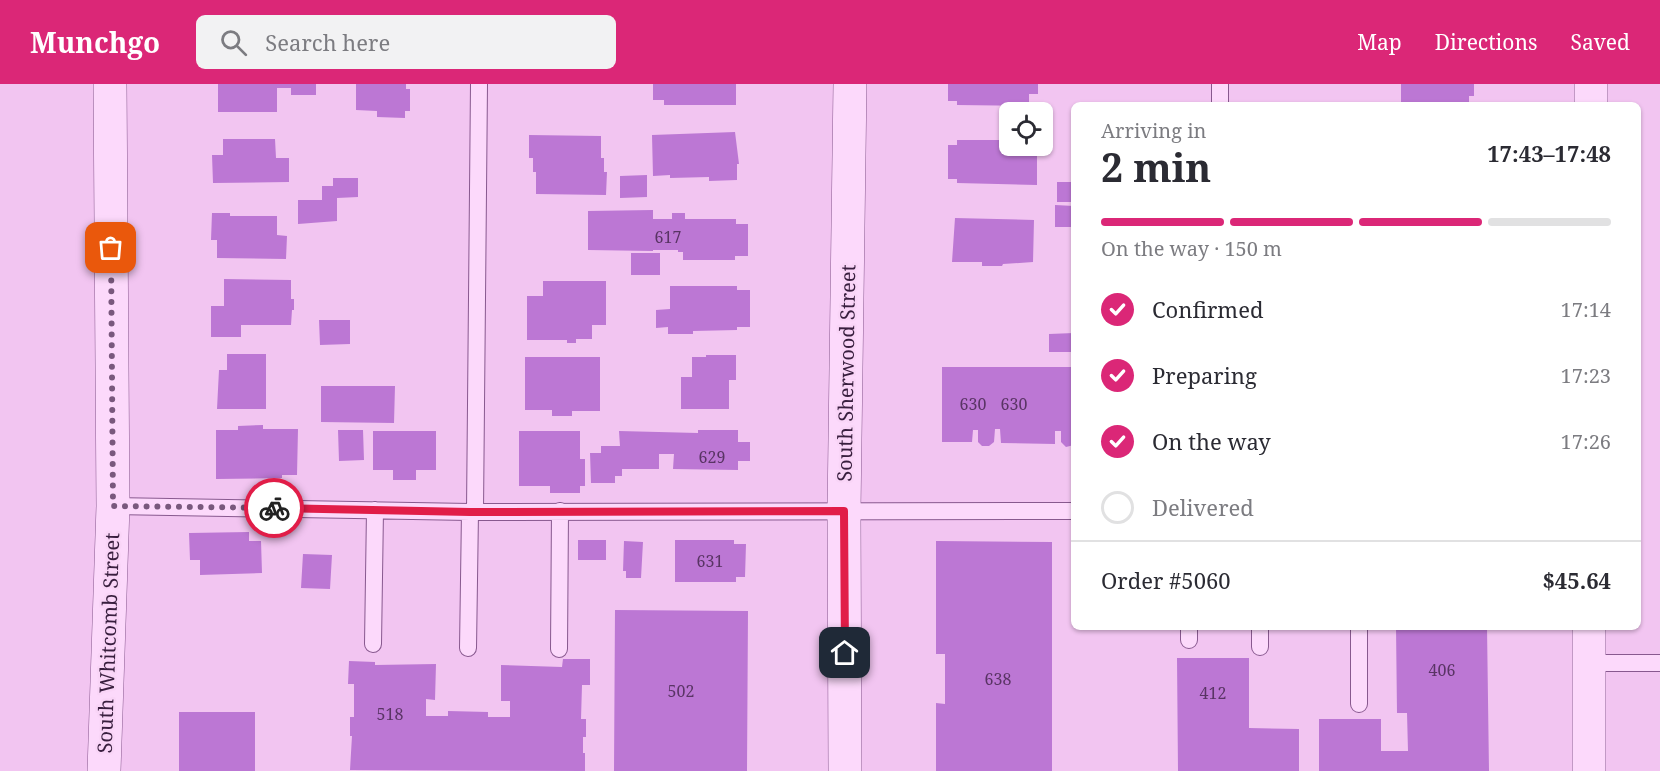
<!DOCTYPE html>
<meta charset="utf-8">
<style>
body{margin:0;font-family:"Noto Serif",serif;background:#f2f2f3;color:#2b2b33;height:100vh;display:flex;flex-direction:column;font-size:22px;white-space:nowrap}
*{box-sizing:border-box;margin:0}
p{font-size:20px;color:#7c7c81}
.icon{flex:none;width:33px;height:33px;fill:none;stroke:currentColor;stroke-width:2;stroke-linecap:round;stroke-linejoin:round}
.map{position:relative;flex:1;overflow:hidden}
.details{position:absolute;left:1071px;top:18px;width:570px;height:528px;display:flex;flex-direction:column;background:#fff;border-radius:9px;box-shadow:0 2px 4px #0004}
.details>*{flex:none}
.buttons{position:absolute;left:999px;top:18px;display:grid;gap:12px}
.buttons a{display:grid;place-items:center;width:54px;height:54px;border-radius:9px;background:#fff;box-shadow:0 2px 4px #0004;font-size:30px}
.pin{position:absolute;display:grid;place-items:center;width:51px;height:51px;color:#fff;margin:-26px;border-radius:12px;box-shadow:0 3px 9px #0006}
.courier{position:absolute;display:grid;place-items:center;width:60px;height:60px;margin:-30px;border:4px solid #e11d48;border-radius:50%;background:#fff;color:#222;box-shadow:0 2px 8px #0007}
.headline em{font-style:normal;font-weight:700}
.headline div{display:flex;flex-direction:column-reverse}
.headline{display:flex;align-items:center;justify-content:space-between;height:102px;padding:0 30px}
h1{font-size:39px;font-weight:700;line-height:45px}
.bar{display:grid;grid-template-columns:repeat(4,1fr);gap:9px 6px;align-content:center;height:72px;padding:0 30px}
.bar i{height:8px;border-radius:4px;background:#e1e1e2}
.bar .active{background:#db2777}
.bar p{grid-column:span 4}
.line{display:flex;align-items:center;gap:15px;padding:0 30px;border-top:2px solid #e1e1e2}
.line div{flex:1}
ol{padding:0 30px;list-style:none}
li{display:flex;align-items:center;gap:18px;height:66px}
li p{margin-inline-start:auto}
li .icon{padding:6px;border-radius:50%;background:#db2777;color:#fff;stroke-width:4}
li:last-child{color:#7c7c81}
li i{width:33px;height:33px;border:3px solid #e1e1e2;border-radius:50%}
header{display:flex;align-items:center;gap:36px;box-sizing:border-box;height:84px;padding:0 30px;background:#db2777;color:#fff}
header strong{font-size:28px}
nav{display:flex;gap:33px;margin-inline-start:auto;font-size:21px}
.search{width:420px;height:54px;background:#f2f2f3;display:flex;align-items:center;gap:15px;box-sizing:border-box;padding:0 21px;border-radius:9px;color:#7c7c81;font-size:22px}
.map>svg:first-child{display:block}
.building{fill:#bc77d4}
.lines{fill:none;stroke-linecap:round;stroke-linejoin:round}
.service-casing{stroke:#88598f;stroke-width:18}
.minor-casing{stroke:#88598f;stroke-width:34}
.service{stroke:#fcd9fb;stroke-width:16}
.minor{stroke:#fcd9fb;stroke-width:33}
.done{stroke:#79587d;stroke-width:6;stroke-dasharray:0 10.8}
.route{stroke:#e11d48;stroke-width:8}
.labels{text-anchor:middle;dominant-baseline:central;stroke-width:5;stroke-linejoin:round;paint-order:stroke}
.number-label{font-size:16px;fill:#593464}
.street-label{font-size:20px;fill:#381e3e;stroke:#f9d5f7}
</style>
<header>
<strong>Munchgo</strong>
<div class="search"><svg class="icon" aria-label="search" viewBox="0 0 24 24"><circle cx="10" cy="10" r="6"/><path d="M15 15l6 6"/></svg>Search here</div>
<nav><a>Map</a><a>Directions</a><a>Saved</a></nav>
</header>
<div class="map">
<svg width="1660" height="687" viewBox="0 0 1660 687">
<rect width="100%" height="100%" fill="#f2c5f1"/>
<path class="building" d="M218 0H316V11H291V4H277V28H218Z
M356 0H406V5H410V27H405V34L377 33V27L356 26Z
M653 0H736V21H664V16H653Z
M948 0H1038V10H1029V22L957 21V17H948Z
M1401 0H1474V12H1469V21H1401Z
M735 48 739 80H737V96L709 97V93L670 94V91L653 92 652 51Z
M529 51 601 52V74H604V88H607L606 111 536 110V88H533V74H529Z
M223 55H275L276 74H289V98L213 99 212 71H223Z
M957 56H1010V62H1037V101L957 99V95H948V61H957Z
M647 91V113L620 114V92Z
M333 94H358V113L337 114V137L298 140V116H322V102H333Z
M1057 98H1074V118H1057Z
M1055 121 1074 122V143H1055Z
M653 126V135H672V129H685V135H736V140H748V172H735V176H683V168H678V166H653V167L588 166V127Z
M212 129H230V132H277V151L287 152 286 175 217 174V156H211Z
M955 134 1034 136 1033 178 1003 180 1002 182H982V178H952Z
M631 169H660V191H631Z
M224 195 291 196V215H294V226H292L291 241H241V253H211V222H224Z
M543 197H606V241H592V255H576V259H567V256H527V212H543Z
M670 202H737V206H750V243H737V246L693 247V250H668V243L656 244V226L670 225Z
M319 236H350V260L320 261Z
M1074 249V268H1049V250Z
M227 270H266V325H217L219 286H227Z
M706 271H736V296H729V325H681V293H692V273H706Z
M525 273H600V327H572V332H552V326H525Z
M942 283H1074V361L1066 363 1061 358V347H1055V360L1001 359 1000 345H995L994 358 989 362H982L978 358V346H973L972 358H942Z
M321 302H395L394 339 321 338Z
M263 341V345H298L297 391H282V394L216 395V346H238V342Z
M338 346H363L364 376 339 377Z
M698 346H738V358H750V377H738V386L673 385 674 370H659V385H622V392H615V399H591L590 369H601V362H620L619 347 698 349Z
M373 347H436V386H416V396H393V386H373Z
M519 347H580V375H585V402H580V409H550V402H519Z
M249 448V457H261L262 489 200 491V476H190L189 449Z
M578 456H606V476H578Z
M675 456H734V460H746L745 493H736V498H675Z
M624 457 643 458 641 494H626V487H623Z
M936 457 1052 458V687H936V619L945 620V570H936Z
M303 470 332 471 330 505 301 504Z
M615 526 748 527 747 687H614Z
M1396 543H1487L1489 687H1319V635H1381V667H1408L1407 629H1397Z
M1177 574H1249V644L1299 645V687H1178Z
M563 575H590V601H582L581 635H586V653H583V669H585V687L350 686 352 652H350V633H354V600H348L349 577 375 578V581L436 580 435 616 426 615V632H448V627L488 628V633H510V617H501V581L562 583Z
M179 628H255V687H179Z"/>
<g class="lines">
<defs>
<path id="service" d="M1220 21V0
M113 422 470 428 1074 427
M475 428 479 0
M1189 543V556
M373 560 375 426
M1260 563V543
M468 564 470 428
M559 565 560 427
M1590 579H1660
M1359 620V543"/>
<path id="minor" d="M1591 21V0
M104 687 113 422 110 0
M845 687 844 427 850 0
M1589 687V543"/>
</defs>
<use href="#service" class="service-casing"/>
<use href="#minor" class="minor-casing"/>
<use href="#service" class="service"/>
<use href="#minor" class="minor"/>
</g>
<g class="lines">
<path class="done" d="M111 164 113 422 274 424"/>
<path class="route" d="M274 424 470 428 844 427 845 569"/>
</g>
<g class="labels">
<g class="number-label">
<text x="668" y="153">617</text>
<text x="973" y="320">630</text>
<text x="1014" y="320">630</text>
<text x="712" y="373">629</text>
<text x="710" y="477">631</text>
<text x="1442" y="586">406</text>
<text x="998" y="595">638</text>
<text x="681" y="607">502</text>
<text x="1213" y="609">412</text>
<text x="390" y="630">518</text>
</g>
<g class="street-label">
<text transform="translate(846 289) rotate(-89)">South Sherwood Street</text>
<text transform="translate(108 559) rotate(-88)">South Whitcomb Street</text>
</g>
</g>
</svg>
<div class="buttons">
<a><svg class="icon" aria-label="locate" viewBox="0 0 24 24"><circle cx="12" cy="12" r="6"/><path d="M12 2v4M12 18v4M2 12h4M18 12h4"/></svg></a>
</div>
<div class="pin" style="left:111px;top:164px;background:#ea580c"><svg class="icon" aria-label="bag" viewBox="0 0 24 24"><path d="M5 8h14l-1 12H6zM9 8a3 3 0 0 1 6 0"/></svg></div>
<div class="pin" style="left:845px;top:569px;background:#1f2937"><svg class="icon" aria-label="home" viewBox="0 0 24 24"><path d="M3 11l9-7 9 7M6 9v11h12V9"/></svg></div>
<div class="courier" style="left:274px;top:424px"><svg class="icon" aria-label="bike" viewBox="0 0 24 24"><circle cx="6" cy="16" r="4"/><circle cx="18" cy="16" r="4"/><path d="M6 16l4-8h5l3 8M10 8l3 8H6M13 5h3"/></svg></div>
<section class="details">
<div class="headline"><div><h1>2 min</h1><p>Arriving in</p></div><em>17:43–17:48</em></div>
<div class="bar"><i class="active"></i><i class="active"></i><i class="active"></i><i></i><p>On the way · 150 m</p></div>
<ol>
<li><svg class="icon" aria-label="check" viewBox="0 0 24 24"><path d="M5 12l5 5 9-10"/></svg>Confirmed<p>17:14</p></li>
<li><svg class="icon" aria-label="check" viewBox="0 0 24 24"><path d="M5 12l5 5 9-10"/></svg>Preparing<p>17:23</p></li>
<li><svg class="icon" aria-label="check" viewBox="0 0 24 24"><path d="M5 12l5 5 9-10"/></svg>On the way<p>17:26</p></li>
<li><i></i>Delivered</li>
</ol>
<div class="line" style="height:78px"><div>Order #5060</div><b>$45.64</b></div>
</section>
</div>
